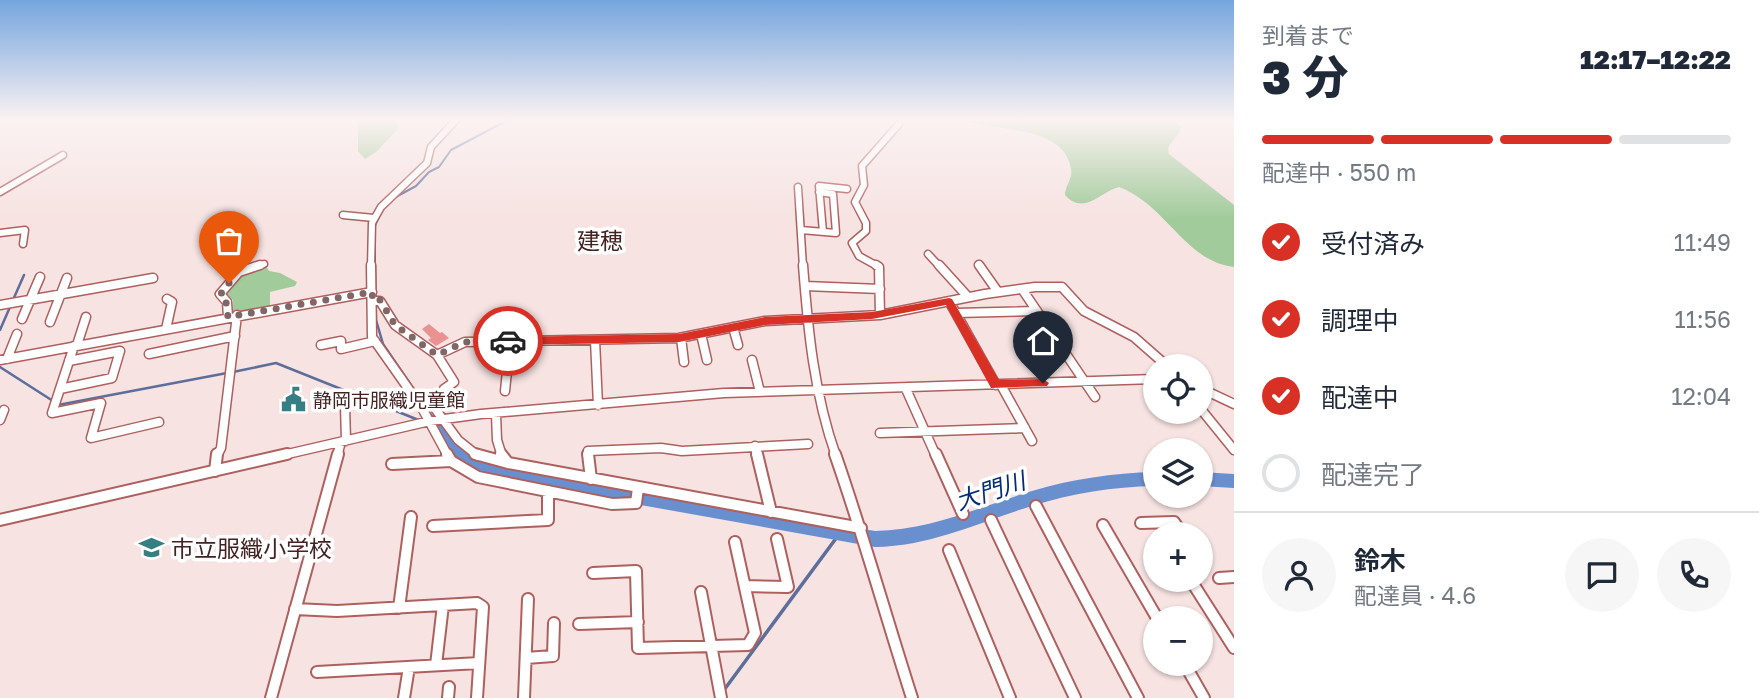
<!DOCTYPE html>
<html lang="ja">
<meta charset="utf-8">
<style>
body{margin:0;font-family:"Golos Text","Noto Sans JP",sans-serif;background:#f6f6f7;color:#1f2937;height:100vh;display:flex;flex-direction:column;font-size:26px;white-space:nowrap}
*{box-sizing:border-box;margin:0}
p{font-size:23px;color:#747a83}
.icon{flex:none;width:38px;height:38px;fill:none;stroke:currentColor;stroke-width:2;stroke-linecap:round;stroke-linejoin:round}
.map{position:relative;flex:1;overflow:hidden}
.panel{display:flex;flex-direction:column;background:#fff;width:525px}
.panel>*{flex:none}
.fabs{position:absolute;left:1143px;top:354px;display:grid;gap:14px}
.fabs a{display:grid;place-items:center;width:70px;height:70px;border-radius:50%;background:#fff;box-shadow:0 2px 5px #0004;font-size:35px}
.pin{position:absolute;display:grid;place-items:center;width:60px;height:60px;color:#fff;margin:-72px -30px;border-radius:50% 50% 50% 0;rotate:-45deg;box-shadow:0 0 7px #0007}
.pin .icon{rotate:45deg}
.courier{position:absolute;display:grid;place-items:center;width:70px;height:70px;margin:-35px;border:5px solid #d93025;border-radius:50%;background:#fff;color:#222;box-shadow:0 2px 9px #0007}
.overview em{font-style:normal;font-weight:800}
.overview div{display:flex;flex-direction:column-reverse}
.overview{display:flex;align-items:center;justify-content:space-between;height:119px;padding:0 28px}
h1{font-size:46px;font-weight:800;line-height:52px}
.bar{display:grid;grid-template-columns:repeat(4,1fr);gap:10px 7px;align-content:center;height:84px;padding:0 28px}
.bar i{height:9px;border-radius:5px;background:#e0e1e3}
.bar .current{background:#d93025}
.bar p{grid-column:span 4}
.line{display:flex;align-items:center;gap:18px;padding:0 28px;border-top:2px solid #e0e1e3}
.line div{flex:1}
.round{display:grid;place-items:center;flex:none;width:74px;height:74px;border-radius:37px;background:#f6f6f7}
ol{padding:0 28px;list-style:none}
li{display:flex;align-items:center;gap:21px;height:77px}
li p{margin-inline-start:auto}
li .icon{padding:7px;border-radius:50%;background:#d93025;color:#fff;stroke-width:4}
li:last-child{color:#747a83}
li i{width:38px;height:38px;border:4px solid #e0e1e3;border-radius:50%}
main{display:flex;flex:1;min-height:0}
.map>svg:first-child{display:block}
.green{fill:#a2cb9b}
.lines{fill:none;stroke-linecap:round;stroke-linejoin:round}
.stream-far2{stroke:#5e6e9b;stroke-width:2}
.stream-far1{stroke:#5e6e9b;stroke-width:2.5}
.stream{stroke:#5e6e9b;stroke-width:3.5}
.river{fill:#6a8fcf;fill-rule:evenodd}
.building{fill:#e99291}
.minor-far2-casing{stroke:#ae605f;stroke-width:9}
.minor-far1-casing{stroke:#ae605f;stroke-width:11}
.minor-casing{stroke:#ae605f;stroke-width:14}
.minor-far2{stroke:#fff;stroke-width:6}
.minor-far1{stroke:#fff;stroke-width:8}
.minor{stroke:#fff;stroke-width:10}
.route{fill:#d93025}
.done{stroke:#826665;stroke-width:7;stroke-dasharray:0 12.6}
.labels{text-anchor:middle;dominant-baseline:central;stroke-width:7;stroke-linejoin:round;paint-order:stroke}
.poi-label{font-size:19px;fill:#432222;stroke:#fff;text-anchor:start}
.quarter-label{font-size:23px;fill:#432222;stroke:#fff}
.near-poi-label{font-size:23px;fill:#432222;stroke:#fff;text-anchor:start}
.near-water-label{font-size:24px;font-style:italic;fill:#022c77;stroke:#fff}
</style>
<main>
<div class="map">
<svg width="1234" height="698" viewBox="0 0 1234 698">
<rect width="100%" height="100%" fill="#f6e3e2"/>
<path class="green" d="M358 120H397L398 129 376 152 365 159 358 151Z
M963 120H1174L1181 127C1180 138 1165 142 1169 154L1234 205V267C1184 261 1167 205 1119 187 1100 192 1084 216 1065 195 1065 186 1073 178 1071 169 1064 124 994 132 963 120Z
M265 265 269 271 280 273 297 282 295 286 270 292V308L233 315V300L224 292 241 273Z"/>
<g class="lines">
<path class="stream-far2" d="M394 198 416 186 429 172 439 167 451 150 508 120
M375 267V226L379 216"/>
<path class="stream-far1" d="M375 265 376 320 383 344 415 391
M13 300 24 275
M0 330 10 307
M0 367 53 401
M233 372 276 363 421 421
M58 405 227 373
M426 408 440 428"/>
<path class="stream" d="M724 690 840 533"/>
<path class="river" d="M440 422 445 424 468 448 493 465 875 531C931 530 979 507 1032 491 1072 479 1113 473 1155 472V486C1113 487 1072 493 1032 506 979 522 932 546 875 547L490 478C466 470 444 450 432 428L435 424Z
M1200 472 1234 474V488L1200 486Z"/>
</g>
<path class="building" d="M429 324 440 333 442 332 449 338 436 346 428 340 431 338 422 329Z"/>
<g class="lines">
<defs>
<path id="minor-far2" d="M798 187 803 267
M0 192 63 155
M343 215 374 218
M801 230 836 233 833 194 819 192
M823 232 819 186 847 189
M0 233 25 230 23 244
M928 254 940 267
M254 267 264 264
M371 267 372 223 381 207 427 163 431 147 456 120
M879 267 859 256 852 243 866 231V223L855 202 864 185 862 166 899 124"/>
<path id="minor-far1" d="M371 265 372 337 422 408 448 456
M803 265C808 330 814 394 836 456
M876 265 879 267 880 315
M939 265 968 297
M979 265 998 292
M805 286 880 289
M1022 289 1095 397
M373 301H380L395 325 437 355 465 342 679 338 765 321 880 315 985 294 1035 287H1062L1084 311 1134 337 1167 366
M949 301 996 385
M0 305 153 278
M956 313 1037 311
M228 317 227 302 220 294 239 272 260 265
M22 319 40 277
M50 322 67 278
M733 327 738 345
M166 329 172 302 167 299
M701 334 707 360
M681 338 684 362
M595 340 598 405
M77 345 86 317
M321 345 341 341V349L375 341
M74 346 52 413 101 403 91 438 159 422
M149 354 235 336
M437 355 454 382 444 389 436 410 458 440 478 456
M7 359 17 334
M0 360 372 292
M752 360 760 392
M1001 385 1032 441
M1200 388 1234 404
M60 389 112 378 120 351 69 361
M906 389 936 456
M505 391 510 341
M335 401 345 405 346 441
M1200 408 1234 450
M496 414 497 440 502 456
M0 420 4 410
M880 433 1025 428
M755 446 757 456
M217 456 221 448 237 315
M279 456 430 421 481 414 724 393 1155 379
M337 456 341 442
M589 456 588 451 661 448 682 451 808 444"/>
<path id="minor" d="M447 454 451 461 478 477 612 504 636 503 638 488
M475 454 508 463
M501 454 508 463 861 528
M588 454 591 479
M757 454 771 512
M835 454C863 534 886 617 912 698
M936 454 963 514
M392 464 451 461
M215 471 217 454
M1036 506 1138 698
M0 520 287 454
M991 520 1075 698
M1141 523 1174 522 1182 534
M1103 525 1157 618
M433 526 548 520V491
M949 550 1010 698
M593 573 636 571 638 648 748 645 755 633 735 542
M1219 578 1234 577
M1190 579 1234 648
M745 586 788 587 777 539
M701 592 721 698
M399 608 411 517
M295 609 337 611 477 603 483 607 477 698
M579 624 638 622
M526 658 553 656 554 623
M1184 663 1204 698
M436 665 443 605
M317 672 479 663
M271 698 338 454
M404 698 409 667
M448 698 449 687
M524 698 528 599"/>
</defs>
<use href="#minor-far2" class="minor-far2-casing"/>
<use href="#minor-far1" class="minor-far1-casing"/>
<use href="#minor" class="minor-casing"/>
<use href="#minor-far2" class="minor-far2"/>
<use href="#minor-far1" class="minor-far1"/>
<use href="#minor" class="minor"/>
</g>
<linearGradient id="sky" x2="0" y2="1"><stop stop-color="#75a5de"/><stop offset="0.55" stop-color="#fbf2f2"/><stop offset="1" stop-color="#fbf2f2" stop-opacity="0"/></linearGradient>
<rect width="1234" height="218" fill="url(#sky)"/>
<path class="route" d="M949 298 952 299 999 380 1043 379 1049 383 1047 386 991 388 946 305 872 319 765 325 679 342 508 345 502 341 508 337 679 334 765 317 872 312Z"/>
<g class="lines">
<path class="done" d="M229 283 220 295 226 302 228 317 372 292 373 301 380 300 395 325 437 355 465 342 508 341"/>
</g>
<defs>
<symbol id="civic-bare" viewBox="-9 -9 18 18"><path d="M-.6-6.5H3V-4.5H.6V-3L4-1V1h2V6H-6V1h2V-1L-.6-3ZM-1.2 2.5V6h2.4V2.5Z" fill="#357e83" stroke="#fff" stroke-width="2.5" paint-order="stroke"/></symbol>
<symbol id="school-bare" viewBox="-9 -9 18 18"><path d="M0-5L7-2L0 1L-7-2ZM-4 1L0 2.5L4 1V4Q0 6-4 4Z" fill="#357e83" stroke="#fff" stroke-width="2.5" paint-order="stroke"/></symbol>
</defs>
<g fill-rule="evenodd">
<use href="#civic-bare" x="276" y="382" width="35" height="35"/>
<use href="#school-bare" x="134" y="530" width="35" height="35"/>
</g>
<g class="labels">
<g class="poi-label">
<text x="313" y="399">静岡市服織児童館</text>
</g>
<g class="quarter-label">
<text x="600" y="240">建穂</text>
</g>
<g class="near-poi-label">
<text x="171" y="548">市立服織小学校</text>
</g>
<g class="near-water-label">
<text transform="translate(990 490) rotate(-18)">大門川</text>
</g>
</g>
</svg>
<div class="fabs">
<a><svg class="icon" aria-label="locate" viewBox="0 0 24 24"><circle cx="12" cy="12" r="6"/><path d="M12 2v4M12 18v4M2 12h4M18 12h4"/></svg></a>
<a><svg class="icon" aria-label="layers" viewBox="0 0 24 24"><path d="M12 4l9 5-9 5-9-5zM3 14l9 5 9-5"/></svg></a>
<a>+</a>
<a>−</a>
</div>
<div class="pin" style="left:229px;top:283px;background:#ea580c"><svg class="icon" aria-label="bag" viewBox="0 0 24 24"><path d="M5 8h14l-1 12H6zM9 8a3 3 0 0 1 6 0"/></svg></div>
<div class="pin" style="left:1043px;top:383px;background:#1f2937"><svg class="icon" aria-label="home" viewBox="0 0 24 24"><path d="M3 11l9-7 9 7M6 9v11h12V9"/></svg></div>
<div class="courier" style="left:508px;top:341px"><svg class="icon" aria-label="car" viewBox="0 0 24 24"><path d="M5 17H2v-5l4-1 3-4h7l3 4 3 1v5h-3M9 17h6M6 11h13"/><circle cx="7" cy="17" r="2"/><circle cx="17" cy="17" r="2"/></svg></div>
</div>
<section class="panel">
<div class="overview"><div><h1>3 分</h1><p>到着まで</p></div><em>12:17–12:22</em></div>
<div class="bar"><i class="current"></i><i class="current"></i><i class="current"></i><i></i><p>配達中 · 550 m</p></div>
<ol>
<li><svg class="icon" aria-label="check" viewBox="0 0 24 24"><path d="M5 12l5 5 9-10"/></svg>受付済み<p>11:49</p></li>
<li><svg class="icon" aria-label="check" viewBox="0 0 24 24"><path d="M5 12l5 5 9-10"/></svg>調理中<p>11:56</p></li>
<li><svg class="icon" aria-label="check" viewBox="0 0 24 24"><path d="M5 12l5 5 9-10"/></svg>配達中<p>12:04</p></li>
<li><i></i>配達完了</li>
</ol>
<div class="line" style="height:126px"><a class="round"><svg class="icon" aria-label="person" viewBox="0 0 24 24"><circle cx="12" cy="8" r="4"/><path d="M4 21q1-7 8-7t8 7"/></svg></a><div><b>鈴木</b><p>配達員 · 4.6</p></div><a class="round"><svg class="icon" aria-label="chat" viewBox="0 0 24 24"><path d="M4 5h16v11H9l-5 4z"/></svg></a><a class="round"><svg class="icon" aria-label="phone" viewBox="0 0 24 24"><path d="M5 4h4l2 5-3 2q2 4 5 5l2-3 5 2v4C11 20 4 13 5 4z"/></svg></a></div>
</section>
</main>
